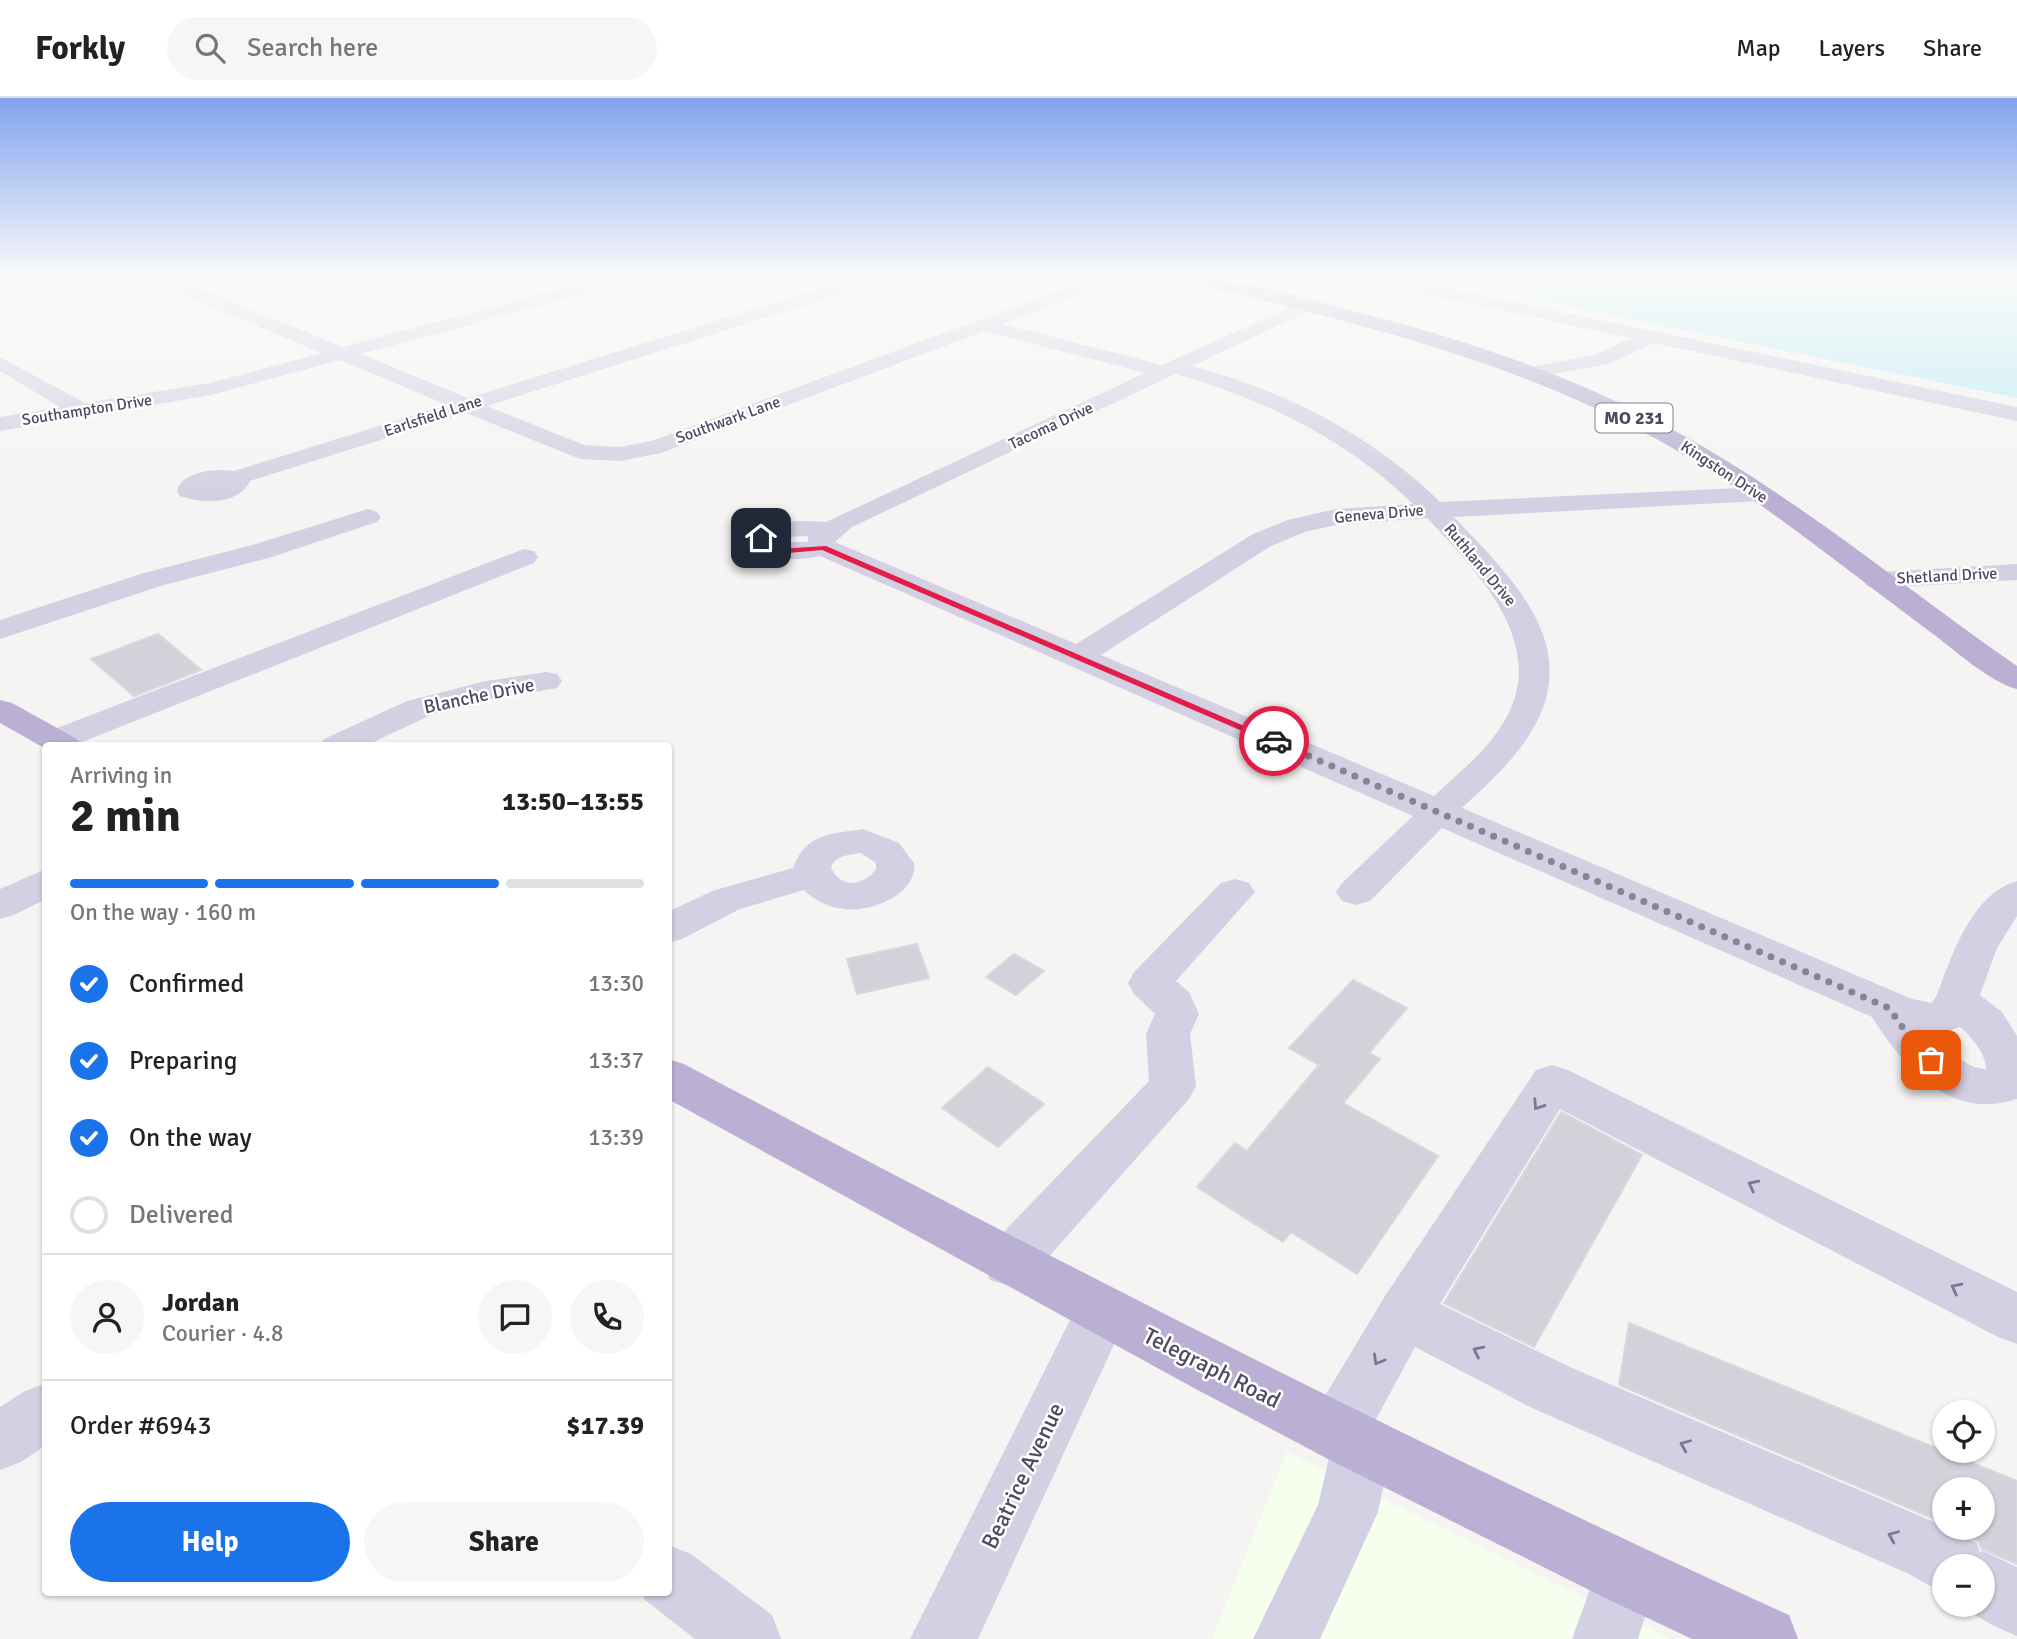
<!DOCTYPE html>
<meta charset="utf-8">
<style>
body{margin:0;font-family:Signika,sans-serif;background:#f6f6f6;color:#222;height:100vh;display:flex;flex-direction:column;font-size:26px;white-space:nowrap}
*{box-sizing:border-box;margin:0}
p{font-size:23px;color:#767676}
.icon{flex:none;width:38px;height:38px;fill:none;stroke:currentColor;stroke-width:2;stroke-linecap:round;stroke-linejoin:round}
.map{position:relative;flex:1;overflow:hidden}
.drawer{position:absolute;left:42px;top:644px;width:630px;height:854px;display:flex;flex-direction:column;background:#fff;border-radius:7px;box-shadow:0 2px 5px #0004}
.drawer>*{flex:none}
.controls{position:absolute;left:1932px;top:1302px;display:grid;gap:14px}
.controls a{display:grid;place-items:center;width:63px;height:63px;border-radius:50%;background:#fff;box-shadow:0 2px 5px #0004;font-size:35px}
.pin{position:absolute;display:grid;place-items:center;width:60px;height:60px;color:#fff;margin:-30px;border-radius:14px;box-shadow:0 4px 10px #0006}
.courier{position:absolute;display:grid;place-items:center;width:70px;height:70px;margin:-35px;border:5px solid #e11d48;border-radius:50%;background:#fff;color:#222;box-shadow:0 2px 9px #0007}
.overview em{font-style:normal;font-weight:700}
.overview div{display:flex;flex-direction:column-reverse}
.overview{display:flex;align-items:center;justify-content:space-between;height:119px;padding:0 28px}
h1{font-size:46px;font-weight:700;line-height:52px}
.bar{display:grid;grid-template-columns:repeat(4,1fr);gap:10px 7px;align-content:center;height:84px;padding:0 28px}
.bar i{height:9px;border-radius:5px;background:#e0e0e0}
.bar .active{background:#1a73e8}
.bar p{grid-column:span 4}
.line{display:flex;align-items:center;gap:18px;padding:0 28px;border-top:2px solid #e0e0e0}
.line div{flex:1}
.round{display:grid;place-items:center;flex:none;width:74px;height:74px;border-radius:37px;background:#f6f6f6}
ol{padding:0 28px;list-style:none}
li{display:flex;align-items:center;gap:21px;height:77px}
li p{margin-inline-start:auto}
li .icon{padding:7px;border-radius:50%;background:#1a73e8;color:#fff;stroke-width:4}
li:last-child{color:#767676}
li i{width:38px;height:38px;border:4px solid #e0e0e0;border-radius:50%}
.button{display:flex;gap:14px;margin-top:auto;padding:14px 28px}
.button a{flex:1;height:80px;border-radius:42px;background:#1a73e8;color:#fff;font-size:28px;font-weight:700;line-height:80px;text-align:center}
.button a+a{background:#f6f6f6;color:#222}
header{display:flex;align-items:center;gap:42px;box-sizing:border-box;height:98px;padding:0 35px;background:#fff;border-bottom:2px solid #e0e0e0}
header strong{font-size:33px}
nav{display:flex;gap:38px;margin-inline-start:auto;font-size:24px}
.search{width:490px;height:63px;background:#f6f6f6;display:flex;align-items:center;gap:18px;box-sizing:border-box;padding:0 24px;border-radius:38px;color:#767676;font-size:26px}
.map>svg:first-child{display:block}
.commercial{fill:#f6feed}
.green{fill:#beecf5}
.building{fill:#d5d1db;stroke:#dad6de;stroke-width:2}
.lines{fill:none;stroke-linecap:round;stroke-linejoin:round}
.minor{fill:#d4d0e3;fill-rule:evenodd}
.major{fill:#b9b0d3;fill-rule:evenodd}
.oneway{stroke:#7d788f}
.route{fill:#e11d48}
.done{stroke:#888494;stroke-width:7;stroke-dasharray:0 12.6}
.labels{text-anchor:middle;dominant-baseline:central;stroke-width:5;stroke-linejoin:round;paint-order:stroke}
.far-street-label{font-size:16px;fill:#4e4862;stroke:#fff}
.shield{fill:#fff;stroke:#837f91;stroke-width:2}
.shield-label{font-size:18px;font-weight:bold;fill:#4e4862}
.street-label{font-size:19px;fill:#4e4862;stroke:#fff}
.near-street-label{font-size:23px;fill:#4e4862;stroke:#fff}
</style>
<header>
<strong>Forkly</strong>
<div class="search"><svg class="icon" aria-label="search" viewBox="0 0 24 24"><circle cx="10" cy="10" r="6"/><path d="M15 15l6 6"/></svg>Search here</div>
<nav><a>Map</a><a>Layers</a><a>Share</a></nav>
</header>
<div class="map">
<svg width="2017" height="1541" viewBox="0 0 2017 1541">
<rect width="100%" height="100%" fill="#f5f4f2"/>
<path class="commercial" d="M1287 1354 1670 1541H1212Z"/>
<path class="green" d="M1430 180H2017V300Z"/>
<path class="building" d="M158 536 201 572 134 598 91 561Z
M917 846 929 880 857 896 847 861Z
M1014 856 1044 873 1016 897 986 879Z
M1353 882 1407 910 1369 955 1380 961 1343 1005 1438 1058 1357 1176 1291 1134 1283 1144 1197 1089 1235 1045 1247 1053 1319 967 1289 950Z
M988 969 1044 1006 998 1049 942 1010Z
M1561 1014 1642 1057 1534 1249 1444 1205Z
M1629 1225 2017 1383V1466L1982 1451 1978 1443 1954 1430H1983V1391H1944V1425L1619 1287Z"/>
<g class="lines">
<path class="minor" d="M167 180H183L184 184 343 249 601 180H629L627 184 361 256 468 300 854 180H880L878 184 487 308 584 347 620 349 655 342 1092 180H1116L1114 184 1002 226 1162 267 1309 201 1318 206 1315 210 1192 268C1283 292 1372 337 1440 404L1760 389 1769 391 1772 396 1769 401 1760 403 1454 419C1513 481 1587 550 1528 639 1510 666 1486 688 1462 710L1912 901 1932 905C1939 896 1942 881 1947 870 1960 837 1980 793 2017 783V818L1997 850 1980 897 2002 914 2017 938V1001C1950 1023 1905 971 1872 919L1442 730 1370 803 1356 807 1342 803 1336 794 1342 785 1413 718 820 458C798 463 776 462 754 457L747 446 752 434C775 422 800 422 826 424L1145 275 984 233 661 355 620 363 580 361 466 315 250 383C239 407 202 406 180 398L177 393C182 373 216 370 234 373L447 307 340 262 211 297 0 333V319L60 309 0 273V259L85 305 210 285 322 255 169 191ZM1175 276C1262 300 1348 342 1413 406L1336 411 1288 422 1253 436 1076 546 835 444 852 429ZM1427 420C1480 476 1556 553 1498 633 1481 658 1456 677 1434 698L1101 557 1271 448 1305 434 1336 427ZM808 438V444H774L785 439ZM1960 929C1972 939 1986 956 1986 971 1966 971 1947 950 1933 938Z
M1364 180H1398L2017 309V323L1654 245 1608 266 1532 280 1525 278 1522 274 1525 270 1594 257 1632 240 1372 185Z
M368 411 377 414 381 419 377 424 272 459 164 487 0 541V522L144 475 252 447Z
M524 451 534 453 538 459 534 465 72 648 46 650 39 642 44 635Z
M2017 466V482L1877 490 1867 488 1863 482 1867 476 1877 474Z
M546 574 557 576 562 583 557 590 487 602 431 617 365 648H319L324 641 407 603 486 583Z
M863 731 899 745 914 765C918 797 869 815 843 811 828 809 815 803 804 792L740 811 682 841 668 845V814L712 793 793 770C806 735 831 736 863 731ZM861 755 876 765V771C865 788 839 791 831 769 836 757 849 757 861 755Z
M46 771V801L14 817 0 821V791Z
M1235 781 1249 785 1255 794 1176 883 1189 894 1199 916 1190 936 1196 988 1189 1001 1028 1182 1009 1188 990 1182 983 1165 990 1148 1149 983 1146 936 1155 916 1134 896 1128 885 1134 874 1221 785Z
M1552 967 1568 972 2017 1194V1246L1998 1239 1560 1011 1440 1206 1572 1270 1953 1432 1977 1445 1980 1454 1983 1453 2017 1469V1538L1994 1528 1960 1508 1983 1507V1468H1944V1496L1909 1476 1532 1310 1415 1249 1375 1323 1383 1326 1392 1347 1378 1414 1320 1541H1253L1318 1407 1329 1360 1316 1355 1307 1334 1316 1313 1385 1198 1536 972Z
M1102 1189 1121 1196 1129 1214 978 1541H910L1083 1196Z
M46 1285V1347L21 1364 0 1372V1309L25 1293Z
M1626 1446 1649 1455 1658 1478 1638 1541H1572L1603 1455Z
M668 1447 691 1456 772 1517 781 1541H695L645 1502 642 1494H668Z"/>
<path class="major" d="M1186 180C1245 180 1304 200 1361 215 1471 243 1578 280 1677 334 1798 400 1904 490 2017 568V591C1989 584 1954 551 1929 533 1856 479 1785 421 1707 371 1549 270 1368 228 1188 184Z
M0 602 12 605 77 641 82 648H46V651L0 625Z
M668 961 684 966C1048 1159 1414 1347 1789 1517L1798 1541H1692L1603 1499 1328 1361 1192 1289 668 1001Z"/>
</g>
<defs><path id="oneway-chevron" d="M-2-3.5L2.5 0L-2 3.5" fill="none" stroke-width="1.6" stroke-linecap="round" stroke-linejoin="round" transform="scale(1.75)"/></defs>
<g class="oneway">
<use href="#oneway-chevron" transform="translate(1538 1007) rotate(123)"/>
<use href="#oneway-chevron" transform="translate(1753 1087) rotate(-153)"/>
<use href="#oneway-chevron" transform="translate(1956 1190) rotate(-153)"/>
<use href="#oneway-chevron" transform="translate(1478 1253) rotate(-154)"/>
<use href="#oneway-chevron" transform="translate(1378 1262) rotate(120)"/>
<use href="#oneway-chevron" transform="translate(1685 1347) rotate(-157)"/>
<use href="#oneway-chevron" transform="translate(1893 1438) rotate(-157)"/>
</g>
<linearGradient id="sky" x2="0" y2="1"><stop stop-color="#81a3ee"/><stop offset="0.45" stop-color="#fafaf9"/><stop offset="1" stop-color="#fafaf9" stop-opacity="0"/></linearGradient>
<rect width="2017" height="396" fill="url(#sky)"/>
<path class="route" d="M758 439H763L766 449 777 451 826 448 1279 643 1270 645 822 452 777 456 761 452 756 446Z"/>
<g class="lines">
<path class="done" d="M1274 643 1889 910 1917 950 1931 962"/>
</g>
<g class="labels">
<g class="far-street-label">
<text transform="translate(87 312) rotate(-9)">Southampton Drive</text>
<text transform="translate(433 318) rotate(-18)">Earlsfield Lane</text>
<text transform="translate(728 322) rotate(-20)">Southwark Lane</text>
<text transform="translate(1051 328) rotate(-25)">Tacoma Drive</text>
<text transform="translate(1724 374) rotate(33)">Kingston Drive</text>
<text transform="translate(1379 416) rotate(-5)">Geneva Drive</text>
<text transform="translate(1480 467) rotate(50)">Ruthland Drive</text>
<text transform="translate(1947 478) rotate(-3)">Shetland Drive</text>
</g>
<rect class="shield" x="1595.5" y="305.5" width="77" height="29" rx="5"/>
<g class="shield-label">
<text x="1634" y="320">MO 231</text>
</g>
<g class="street-label">
<text transform="translate(479 598) rotate(-12)">Blanche Drive</text>
</g>
<g class="near-street-label">
<text transform="translate(1212 1270) rotate(27)">Telegraph Road</text>
<text transform="translate(1023 1378) rotate(-64)">Beatrice Avenue</text>
</g>
</g>
</svg>
<div class="controls">
<a><svg class="icon" aria-label="locate" viewBox="0 0 24 24"><circle cx="12" cy="12" r="6"/><path d="M12 2v4M12 18v4M2 12h4M18 12h4"/></svg></a>
<a>+</a>
<a>−</a>
</div>
<div class="pin" style="left:1931px;top:962px;background:#ea580c"><svg class="icon" aria-label="bag" viewBox="0 0 24 24"><path d="M5 8h14l-1 12H6zM9 8a3 3 0 0 1 6 0"/></svg></div>
<div class="pin" style="left:761px;top:440px;background:#1f2937"><svg class="icon" aria-label="home" viewBox="0 0 24 24"><path d="M3 11l9-7 9 7M6 9v11h12V9"/></svg></div>
<div class="courier" style="left:1274px;top:643px"><svg class="icon" aria-label="car" viewBox="0 0 24 24"><path d="M5 17H2v-5l4-1 3-4h7l3 4 3 1v5h-3M9 17h6M6 11h13"/><circle cx="7" cy="17" r="2"/><circle cx="17" cy="17" r="2"/></svg></div>
<section class="drawer">
<div class="overview"><div><h1>2 min</h1><p>Arriving in</p></div><em>13:50–13:55</em></div>
<div class="bar"><i class="active"></i><i class="active"></i><i class="active"></i><i></i><p>On the way · 160 m</p></div>
<ol>
<li><svg class="icon" aria-label="check" viewBox="0 0 24 24"><path d="M5 12l5 5 9-10"/></svg>Confirmed<p>13:30</p></li>
<li><svg class="icon" aria-label="check" viewBox="0 0 24 24"><path d="M5 12l5 5 9-10"/></svg>Preparing<p>13:37</p></li>
<li><svg class="icon" aria-label="check" viewBox="0 0 24 24"><path d="M5 12l5 5 9-10"/></svg>On the way<p>13:39</p></li>
<li><i></i>Delivered</li>
</ol>
<div class="line" style="height:126px"><a class="round"><svg class="icon" aria-label="person" viewBox="0 0 24 24"><circle cx="12" cy="8" r="4"/><path d="M4 21q1-7 8-7t8 7"/></svg></a><div><b>Jordan</b><p>Courier · 4.8</p></div><a class="round"><svg class="icon" aria-label="chat" viewBox="0 0 24 24"><path d="M4 5h16v11H9l-5 4z"/></svg></a><a class="round"><svg class="icon" aria-label="phone" viewBox="0 0 24 24"><path d="M5 4h4l2 5-3 2q2 4 5 5l2-3 5 2v4C11 20 4 13 5 4z"/></svg></a></div>
<div class="line" style="height:91px"><div>Order #6943</div><b>$17.39</b></div>
<div class="button"><a>Help</a><a>Share</a></div>
</section>
</div>
